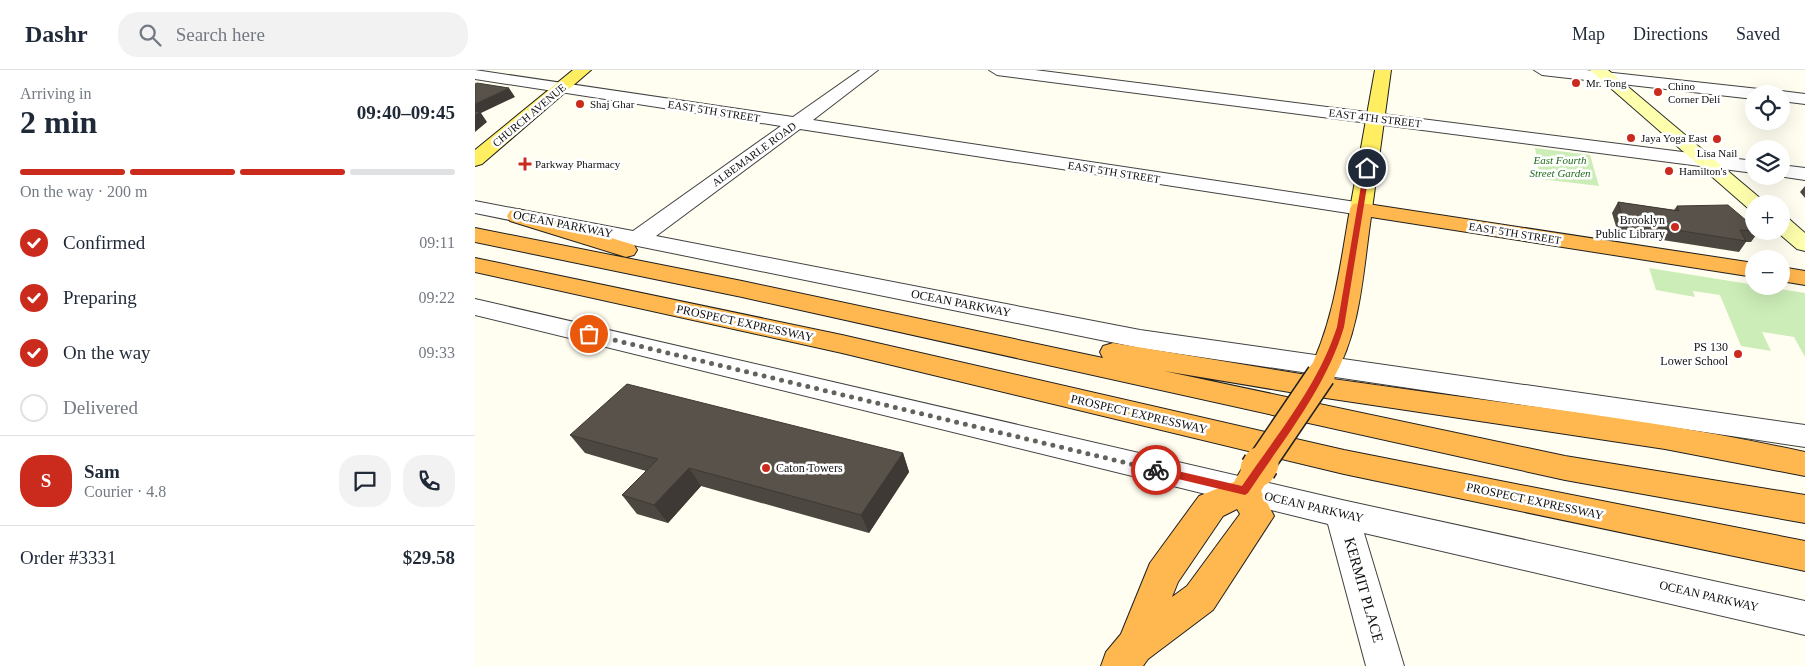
<!DOCTYPE html>
<meta charset="utf-8">
<style>
body{margin:0;font-family:Georgia,serif;background:#f2f2f3;color:#1f2937;height:100vh;display:flex;flex-direction:column;font-size:19px;white-space:nowrap}
*{box-sizing:border-box;margin:0}
p{font-size:16px;color:#747a83}
.icon{flex:none;width:28px;height:28px;fill:none;stroke:currentColor;stroke-width:2;stroke-linecap:round;stroke-linejoin:round}
.map{position:relative;flex:1;overflow:hidden}
.details{display:flex;flex-direction:column;background:#fff;width:475px}
.details>*{flex:none}
.controls{position:absolute;left:1270px;top:15px;display:grid;gap:10px}
.controls a{display:grid;place-items:center;width:45px;height:45px;border-radius:50%;background:#fff;box-shadow:0 5px 20px #0002;font-size:25px}
.pin{position:absolute;display:grid;place-items:center;width:42px;height:42px;color:#fff;margin:-21px;border:2px solid #fff;border-radius:50%;box-shadow:0 1px 5px #0007}
.courier{position:absolute;display:grid;place-items:center;width:50px;height:50px;margin:-25px;border:4px solid #ca2b1c;border-radius:50%;background:#fff;color:#222;box-shadow:0 1px 6px #0007}
.summary em{font-style:normal;font-weight:600}
.summary div{display:flex;flex-direction:column-reverse}
.summary{display:flex;align-items:center;justify-content:space-between;height:85px;padding:0 20px}
h1{font-size:32px;font-weight:600;line-height:38px}
.bar{display:grid;grid-template-columns:repeat(4,1fr);gap:8px 5px;align-content:center;height:60px;padding:0 20px}
.bar i{height:6px;border-radius:4px;background:#e0e1e3}
.bar .selected{background:#ca2b1c}
.bar p{grid-column:span 4}
.line{display:flex;align-items:center;gap:12px;padding:0 20px;border-top:1px solid #e0e1e3}
.line div{flex:1}
.round{display:grid;place-items:center;flex:none;width:52px;height:52px;border-radius:20px;background:#f2f2f3}
ol{padding:0 20px;list-style:none}
li{display:flex;align-items:center;gap:15px;height:55px}
li p{margin-inline-start:auto}
li .icon{padding:5px;border-radius:50%;background:#ca2b1c;color:#fff;stroke-width:4}
li:last-child{color:#747a83}
li i{width:28px;height:28px;border:2px solid #e0e1e3;border-radius:50%}
header{display:flex;align-items:center;gap:30px;box-sizing:border-box;height:70px;padding:0 25px;background:#fff;border-bottom:1px solid #e0e1e3}
header strong{font-size:24px}
nav{display:flex;gap:28px;margin-inline-start:auto;font-size:18px}
.search{width:350px;height:45px;background:#f2f2f3;display:flex;align-items:center;gap:12px;box-sizing:border-box;padding:0 18px;border-radius:20px;color:#747a83;font-size:19px}
main{display:flex;flex:1;min-height:0}
.map>svg:first-child{display:block}
.green{fill:#ccedb7}
.lines{fill:none;stroke-linecap:round;stroke-linejoin:round}
.street-casing{stroke:#424242;stroke-width:2}
.secondary-casing{stroke:#313131;stroke-width:2}
.primary-casing{stroke:#202020;stroke-width:2}
.highway-casing{stroke:#202020;stroke-width:2}
.street{fill:#fff;fill-rule:evenodd}
.secondary{fill:#fdffac;fill-rule:evenodd}
.primary{fill:#ffee61;fill-rule:evenodd}
.highway{fill:#ffb74f;fill-rule:evenodd}
.highway-bridge-far1-casing{stroke:#202020;stroke-width:31;stroke-linecap:butt}
.highway-bridge-casing{stroke:#202020;stroke-width:38;stroke-linecap:butt}
.highway-bridge-far1{stroke:#ffb74f;stroke-width:28}
.highway-bridge{stroke:#ffb74f;stroke-width:35}
.wall{fill:#4c4740}
.shaded-wall{fill:#3e3934}
.building{fill:#58524a;stroke:#3e3934}
.route{fill:#ca2b1c}
.done{stroke:#63635e;stroke-width:5;stroke-dasharray:0 9}
.poi-dot{fill:#ca2b1c;stroke:#fff;stroke-width:2}
.labels{text-anchor:middle;dominant-baseline:central;stroke-width:5;stroke-linejoin:round;paint-order:stroke}
.far-poi-label{font-size:11px;fill:#0f0f0f;stroke:#fff;text-anchor:start}
.far-street-label{font-size:11px;fill:#0f0f0f;stroke:#fff}
.far-park-label{font-size:11px;font-style:italic;fill:#206c19;stroke:#fff}
.poi-label{font-size:12px;fill:#0f0f0f;stroke:#fff;text-anchor:end}
.street-label{font-size:12px;fill:#0f0f0f;stroke:#fff}
.near-street-label{font-size:15px;fill:#0f0f0f;stroke:#fff}
</style>
<header>
<strong>Dashr</strong>
<div class="search"><svg class="icon" aria-label="search" viewBox="0 0 24 24"><circle cx="10" cy="10" r="6"/><path d="M15 15l6 6"/></svg>Search here</div>
<nav><a>Map</a><a>Directions</a><a>Saved</a></nav>
</header>
<main>
<section class="details">
<div class="summary"><div><h1>2 min</h1><p>Arriving in</p></div><em>09:40–09:45</em></div>
<div class="bar"><i class="selected"></i><i class="selected"></i><i class="selected"></i><i></i><p>On the way · 200 m</p></div>
<ol>
<li><svg class="icon" aria-label="check" viewBox="0 0 24 24"><path d="M5 12l5 5 9-10"/></svg>Confirmed<p>09:11</p></li>
<li><svg class="icon" aria-label="check" viewBox="0 0 24 24"><path d="M5 12l5 5 9-10"/></svg>Preparing<p>09:22</p></li>
<li><svg class="icon" aria-label="check" viewBox="0 0 24 24"><path d="M5 12l5 5 9-10"/></svg>On the way<p>09:33</p></li>
<li><i></i>Delivered</li>
</ol>
<div class="line" style="height:90px"><b class="round" style="background:#ca2b1c;color:#fff">S</b><div><b>Sam</b><p>Courier · 4.8</p></div><a class="round"><svg class="icon" aria-label="chat" viewBox="0 0 24 24"><path d="M4 5h16v11H9l-5 4z"/></svg></a><a class="round"><svg class="icon" aria-label="phone" viewBox="0 0 24 24"><path d="M5 4h4l2 5-3 2q2 4 5 5l2-3 5 2v4C11 20 4 13 5 4z"/></svg></a></div>
<div class="line" style="height:65px"><div>Order #3331</div><b>$29.58</b></div>
</section>
<div class="map">
<svg width="1330" height="596" viewBox="0 0 1330 596">
<rect width="100%" height="100%" fill="#fffef1"/>
<path class="green" d="M1060 78 1115 85 1124 116 1065 109Z
M1174 198 1330 223V287L1319 267 1287 262 1296 281 1266 276 1245 225 1218 221 1220 227 1181 220Z"/>
<g class="lines">
<defs>
<path id="street" d="M0 0 318 47 385 0H403L338 50 894 134 897 139 894 144 886 145 325 59 181 166 665 260 1330 355V377L665 278 0 143V131L158 161 306 56 0 9Z
M514 0H560L1279 91V103L522 5Z
M1059 0H1111L1284 19 1292 24H1279V29L1067 5Z
M1306 21 1330 24V34L1306 31V24H1299Z
M1306 95 1330 98V110L1303 106H1306Z
M0 229 867 430 1330 531V565L889 463 929 596H891L853 454 0 245Z"/>
<path id="secondary" d="M1115 0H1133L1292 134H1279V140L1274 139Z
M1306 147 1314 149 1330 163V181L1322 179 1301 161H1306Z"/>
<path id="primary" d="M98 0H116L7 94 0 96V80Z
M900 0H916L897 139 894 144 886 145 878 144 875 139Z"/>
<path id="highway" d="M886 133 1279 193V207L896 147C888 201 886 261 858 309 1015 332 1174 348 1330 382V406L1190 379 844 327 689 301 1090 386 1330 425V453L1090 410 267 227 0 172V158L267 211 628 288 625 282 628 276 638 273 832 305C859 253 865 196 875 139L878 134Z
M43 139 159 175 162 180 159 185 151 187 35 151 32 146 35 141Z
M0 188 367 265 869 380 1330 471V501L869 404 367 283 0 202Z
M1306 197 1330 201V215L1306 211Z
M783 387 794 390 799 399 786 421 799 446 738 540 673 589 668 596H626L631 582 646 564 675 493 724 426 759 412 772 390ZM762 439 765 444 712 516 697 527 703 512 748 446Z"/>
</defs>
<use href="#street" class="street-casing"/>
<use href="#secondary" class="secondary-casing"/>
<use href="#primary" class="primary-casing"/>
<use href="#highway" class="highway-casing"/>
<use href="#street" class="street"/>
<use href="#secondary" class="secondary"/>
<use href="#primary" class="primary"/>
<use href="#highway" class="highway"/>
<defs>
<path id="highway-bridge-far1" d="M785 395 846 305"/>
<path id="highway-bridge" d="M783 399 786 394"/>
</defs>
<use href="#highway-bridge-far1" class="highway-bridge-far1-casing"/>
<use href="#highway-bridge" class="highway-bridge-casing"/>
<use href="#highway-bridge-far1" class="highway-bridge-far1"/>
<use href="#highway-bridge" class="highway-bridge"/>
</g>
<path class="wall" d="M1330 116V128L1325 122Z
M1143 132 1199 140 1202 136 1284 161 1276 172H1271L1264 182 1143 163 1137 143Z
M95 365 428 383 434 402 394 463 226 416 193 453 162 444 147 425 171 401 110 383Z"/>
<path class="shaded-wall" d="M34 18 40 27 6 43 12 52 0 62V34Z
M428 383 434 402 394 463 386 445Z
M214 398 226 416 193 453 179 435Z"/>
<path class="building" d="M2 13 34 18 0 34V14Z
M0 41 5 42 0 46Z
M1143 132 1204 141 1202 136 1253 135 1279 157V161L1265 160 1271 171 1149 152Z
M152 314 428 383 386 445 214 398 179 435 147 425 183 389 95 365Z"/>
<path class="route" d="M892 96 895 98 869 257C851 318 808 370 773 423L770 425 678 403 676 400 681 396 767 416C801 366 843 316 862 257L889 98Z"/>
<g class="lines">
<path class="done" d="M114 264 681 400"/>
</g>
<g class="poi-dot">
<circle cx="1101" cy="13" r="5"/>
<circle cx="1183" cy="22" r="5"/>
<circle cx="105" cy="34" r="5"/>
<circle cx="1156" cy="68" r="5"/>
<circle cx="1242" cy="69" r="5"/>
<path d="M47.5 86.5h5v5h5v5h-5v5h-5v-5h-5v-5h5z"/>
<circle cx="1194" cy="101" r="5"/>
<circle cx="1200" cy="157" r="5"/>
<circle cx="1263" cy="284" r="5"/>
<circle cx="291" cy="398" r="5"/>
</g>
<g class="labels">
<g class="far-poi-label">
<text x="1111" y="13">Mr. Tong</text>
<text x="1193" y="16">Chino<tspan x="1193" dy="13">Corner Deli</tspan></text>
<text x="115" y="34">Shaj Ghar</text>
<text x="1166" y="68">Jaya Yoga East</text>
<text x="1242" y="83" text-anchor="middle">Lisa Nail</text>
<text x="60" y="94">Parkway Pharmacy</text>
<text x="1204" y="101">Hamilton's</text>
</g>
<g class="far-street-label">
<text transform="translate(239 41) rotate(9)">EAST 5TH STREET</text>
<text transform="translate(54 45) rotate(-40)">CHURCH AVENUE</text>
<text transform="translate(900 48) rotate(7)">EAST 4TH STREET</text>
<text transform="translate(279 84) rotate(-36)">ALBEMARLE ROAD</text>
<text transform="translate(639 102) rotate(9)">EAST 5TH STREET</text>
<text transform="translate(1040 163) rotate(9)">EAST 5TH STREET</text>
</g>
<g class="far-park-label">
<text x="1085" y="90">East Fourth<tspan x="1085" dy="13">Street Garden</tspan></text>
</g>
<g class="poi-label">
<text x="1190" y="150">Brooklyn<tspan x="1190" dy="14">Public Library</tspan></text>
<text x="1253" y="277">PS 130<tspan x="1253" dy="14">Lower School</tspan></text>
<text x="301" y="398" text-anchor="start">Caton Towers</text>
</g>
<g class="street-label">
<text transform="translate(88 154) rotate(11)">OCEAN PARKWAY</text>
<text transform="translate(486 233) rotate(11)">OCEAN PARKWAY</text>
<text transform="translate(270 253) rotate(12)">PROSPECT EXPRESSWAY</text>
<text transform="translate(664 344) rotate(13)">PROSPECT EXPRESSWAY</text>
<text transform="translate(1060 431) rotate(12)">PROSPECT EXPRESSWAY</text>
<text transform="translate(839 437) rotate(13)">OCEAN PARKWAY</text>
<text transform="translate(1234 526) rotate(13)">OCEAN PARKWAY</text>
</g>
<g class="near-street-label">
<text transform="translate(889 520) rotate(74)">KERMIT PLACE</text>
</g>
</g>
</svg>
<div class="controls">
<a><svg class="icon" aria-label="locate" viewBox="0 0 24 24"><circle cx="12" cy="12" r="6"/><path d="M12 2v4M12 18v4M2 12h4M18 12h4"/></svg></a>
<a><svg class="icon" aria-label="layers" viewBox="0 0 24 24"><path d="M12 4l9 5-9 5-9-5zM3 14l9 5 9-5"/></svg></a>
<a>+</a>
<a>−</a>
</div>
<div class="pin" style="left:114px;top:264px;background:#ea580c"><svg class="icon" aria-label="bag" viewBox="0 0 24 24"><path d="M5 8h14l-1 12H6zM9 8a3 3 0 0 1 6 0"/></svg></div>
<div class="pin" style="left:892px;top:98px;background:#1f2937"><svg class="icon" aria-label="home" viewBox="0 0 24 24"><path d="M3 11l9-7 9 7M6 9v11h12V9"/></svg></div>
<div class="courier" style="left:681px;top:400px"><svg class="icon" aria-label="bike" viewBox="0 0 24 24"><circle cx="6" cy="16" r="4"/><circle cx="18" cy="16" r="4"/><path d="M6 16l4-8h5l3 8M10 8l3 8H6M13 5h3"/></svg></div>
</div>
</main>
